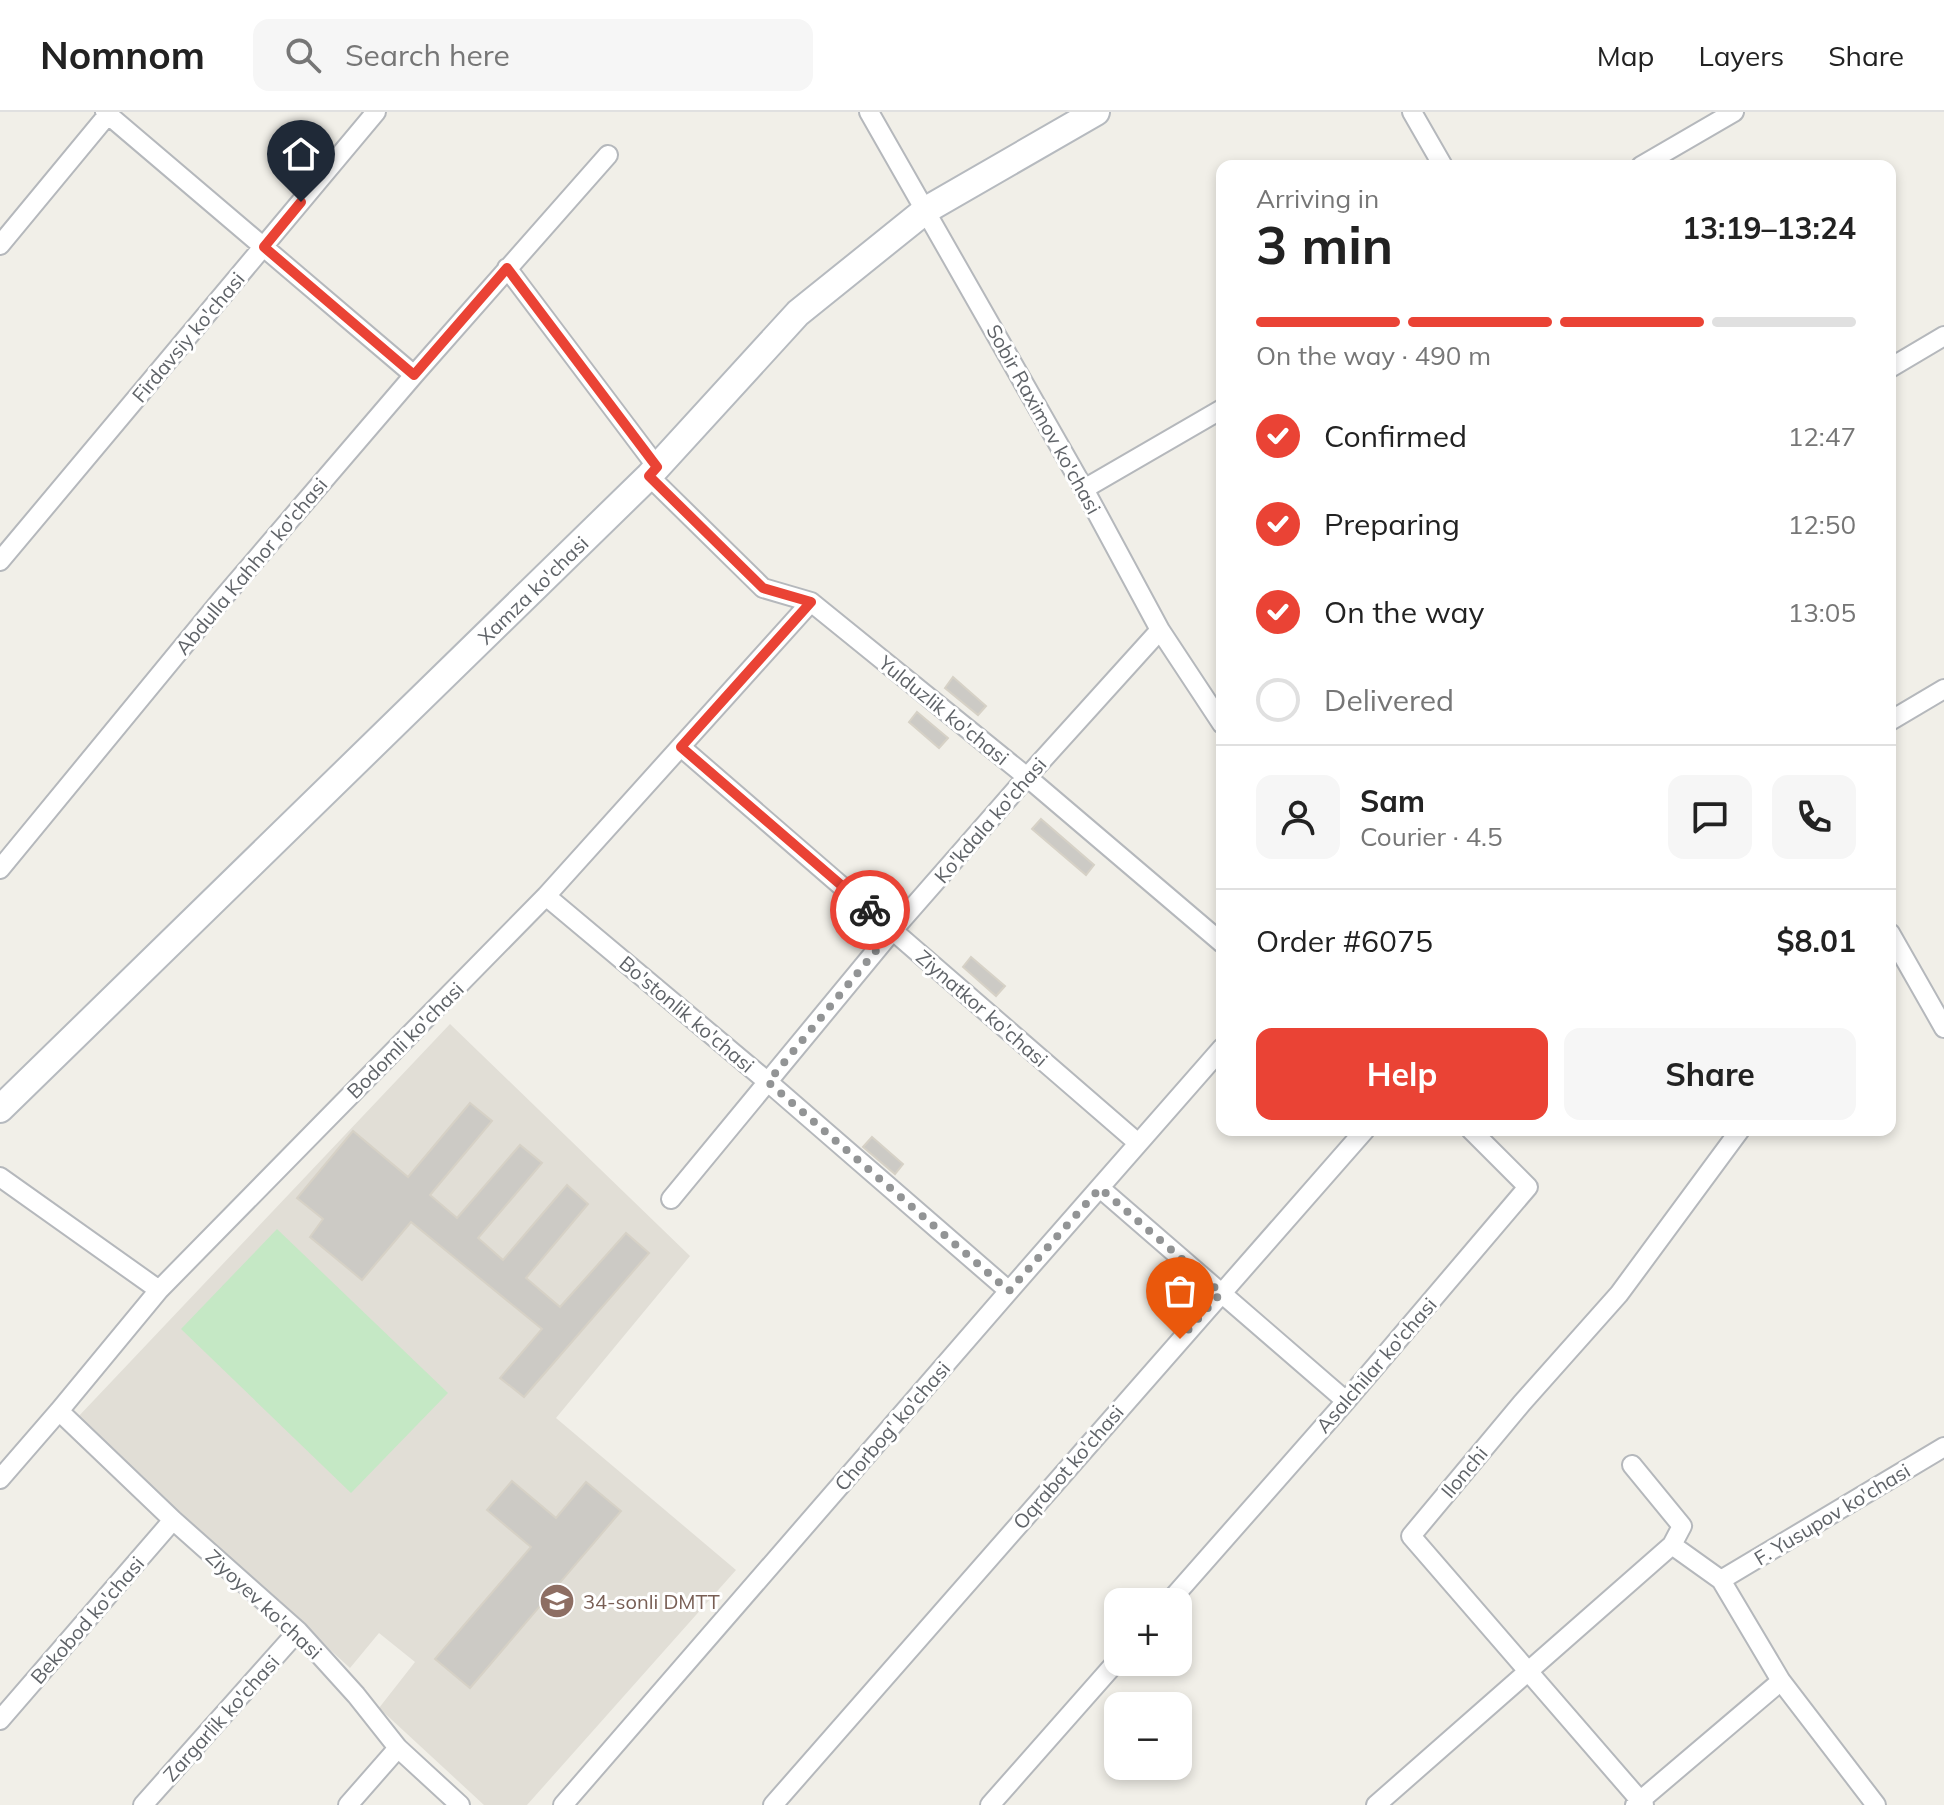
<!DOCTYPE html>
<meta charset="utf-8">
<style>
body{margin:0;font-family:Mulish,sans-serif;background:#f6f6f6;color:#222;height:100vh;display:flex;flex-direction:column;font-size:30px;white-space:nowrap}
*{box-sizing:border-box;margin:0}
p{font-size:26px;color:#767676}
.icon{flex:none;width:44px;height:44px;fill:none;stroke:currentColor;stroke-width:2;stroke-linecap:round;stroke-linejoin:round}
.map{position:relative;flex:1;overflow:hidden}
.details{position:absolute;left:1216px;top:48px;width:680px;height:976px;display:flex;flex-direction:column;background:#fff;border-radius:16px;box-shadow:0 4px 12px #0003}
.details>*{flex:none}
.fabs{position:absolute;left:1104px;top:1476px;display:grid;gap:16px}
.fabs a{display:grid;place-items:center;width:88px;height:88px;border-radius:16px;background:#fff;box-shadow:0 4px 12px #0003;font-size:40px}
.pin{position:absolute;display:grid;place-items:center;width:68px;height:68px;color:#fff;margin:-82px -34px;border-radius:50% 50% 50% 0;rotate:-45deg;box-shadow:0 0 8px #0007}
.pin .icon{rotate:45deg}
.courier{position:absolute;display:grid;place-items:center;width:80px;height:80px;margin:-40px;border:6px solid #ea4335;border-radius:50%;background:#fff;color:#222;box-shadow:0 2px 10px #0007}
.head em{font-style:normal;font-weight:700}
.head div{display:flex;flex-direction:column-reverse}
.head{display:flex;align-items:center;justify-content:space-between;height:136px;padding:0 40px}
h1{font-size:52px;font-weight:700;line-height:60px}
.bar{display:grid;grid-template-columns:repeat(4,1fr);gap:12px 8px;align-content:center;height:96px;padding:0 40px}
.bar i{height:10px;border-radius:6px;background:#e0e0e0}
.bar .selected{background:#ea4335}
.bar p{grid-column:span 4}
.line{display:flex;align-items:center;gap:20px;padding:0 40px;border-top:2px solid #e0e0e0}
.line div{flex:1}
.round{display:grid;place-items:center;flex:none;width:84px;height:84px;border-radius:16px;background:#f6f6f6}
ol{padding:0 40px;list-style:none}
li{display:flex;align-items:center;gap:24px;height:88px}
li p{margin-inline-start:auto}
li .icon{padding:8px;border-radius:50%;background:#ea4335;color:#fff;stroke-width:4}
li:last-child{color:#767676}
li i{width:44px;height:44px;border:4px solid #e0e0e0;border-radius:50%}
.cta{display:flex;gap:16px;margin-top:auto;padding:16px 40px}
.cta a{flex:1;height:92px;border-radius:16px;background:#ea4335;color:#fff;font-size:32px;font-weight:700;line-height:92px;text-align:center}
.cta a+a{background:#f6f6f6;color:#222}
header{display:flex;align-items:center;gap:48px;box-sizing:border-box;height:112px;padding:0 40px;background:#fff;border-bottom:2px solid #e0e0e0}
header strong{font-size:38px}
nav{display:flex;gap:44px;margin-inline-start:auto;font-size:28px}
.search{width:560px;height:72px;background:#f6f6f6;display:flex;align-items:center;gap:20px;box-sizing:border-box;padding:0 28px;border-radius:16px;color:#767676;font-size:30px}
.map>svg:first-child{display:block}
.education{fill:#e1ded6}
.green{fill:#c5e8c5}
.building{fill:#cccac5;stroke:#d6d1c6;stroke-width:2}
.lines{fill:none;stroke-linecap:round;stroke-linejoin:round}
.minor-casing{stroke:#b5b8bc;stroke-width:22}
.secondary-casing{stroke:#b6babf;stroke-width:30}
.minor{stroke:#fff;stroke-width:18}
.secondary{stroke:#fff;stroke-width:26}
.done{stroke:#929495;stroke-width:8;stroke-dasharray:0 14.4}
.route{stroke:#ea4335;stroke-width:10}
.labels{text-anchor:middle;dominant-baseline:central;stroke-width:6;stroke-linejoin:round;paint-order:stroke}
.street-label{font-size:20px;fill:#5f6368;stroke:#fff}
.education-label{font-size:20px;fill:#785e54;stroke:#fff;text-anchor:start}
</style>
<header>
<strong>Nomnom</strong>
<div class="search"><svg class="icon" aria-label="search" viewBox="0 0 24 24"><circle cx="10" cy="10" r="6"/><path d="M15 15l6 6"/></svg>Search here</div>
<nav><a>Map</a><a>Layers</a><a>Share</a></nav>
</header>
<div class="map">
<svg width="1944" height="1693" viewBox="0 0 1944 1693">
<rect width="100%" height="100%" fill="#f1efe8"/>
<path class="education" d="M450 912 690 1144 556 1306 736 1458 527 1693H484L379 1596 415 1550 379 1521 350 1556 77 1306Z"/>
<path class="green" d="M277 1117 448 1281 351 1381 181 1217Z"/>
<path class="building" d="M953 565 986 594 978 603 945 576Z
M917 600 948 626 939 636 909 610Z
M1041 707 1094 753 1086 763 1032 717Z
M971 845 1005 874 996 884 963 855Z
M470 991 492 1009 430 1083 457 1106 520 1033 542 1051 478 1126 503 1148 567 1073 588 1092 526 1166 560 1195 626 1121 649 1141 524 1285 500 1266 542 1217 411 1110 362 1168 310 1125 323 1107 297 1086 353 1019 408 1065Z
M872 1025 903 1052 895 1062 863 1035Z
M512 1369 556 1406 586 1370 621 1399 470 1576 435 1547 531 1435 487 1398Z"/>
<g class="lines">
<defs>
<path id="minor" d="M105 0 414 263
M869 0 1084 377 1160 518 1222 612
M1412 0 1443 54
M1641 54 1734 0
M0 133 110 0
M507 156 657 355
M1890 256 1944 224
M649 364 763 476 811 490 1027 665 1222 831
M1084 377 1222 297
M0 449 376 0
M1890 609 1944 577
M681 635 1138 1031
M0 757 222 487 414 263 608 43
M546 784 768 970 1009 1179
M1890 821 1944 916
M0 1065 159 1178
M1100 1076 1346 1289
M671 1087 893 818 1027 665 1160 518
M59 1299 173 1408 298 1519 356 1583 398 1636 460 1693
M0 1367 59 1299 159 1178 546 784 811 490
M1672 1433 1721 1468 1781 1569 1876 1693
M1721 1468 1944 1335
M1169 1490 1346 1289 1528 1075 1471 1018
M0 1608 173 1408
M143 1693 298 1519
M348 1693 398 1636
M563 1693 1009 1179 1222 936
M773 1693 1365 1018
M990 1693 1118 1548
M1376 1693 1672 1433 1682 1414 1632 1353
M1635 1693 1781 1569
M1644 1693 1411 1424 1522 1291 1619 1182 1740 1018"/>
<g id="secondary">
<path id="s1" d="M0 997 649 364 798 201 926 98 1096 0"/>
</g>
</defs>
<use href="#minor" class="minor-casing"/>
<use href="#secondary" class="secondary-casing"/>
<use href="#minor" class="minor"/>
<use href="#secondary" class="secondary"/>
</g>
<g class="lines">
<path class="done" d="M870 798 893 818 768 970 1009 1179 1100 1076 1221 1181 1180 1227"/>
<path class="route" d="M301 90 264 135 414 263 507 156 657 355 649 364 763 476 811 490 681 635 870 798"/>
</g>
<defs>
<symbol id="school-disc" viewBox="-11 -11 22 22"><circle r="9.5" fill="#8d6e63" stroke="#fff"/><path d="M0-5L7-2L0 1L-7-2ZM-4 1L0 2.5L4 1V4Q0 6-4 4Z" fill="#fff"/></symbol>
</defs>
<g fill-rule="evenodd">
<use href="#school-disc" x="537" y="1469" width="40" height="40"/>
</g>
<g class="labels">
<g class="street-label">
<text transform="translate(188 225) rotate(-50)">Firdavsiy ko'chasi</text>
<text transform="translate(1044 307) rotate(61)">Sobir Raximov ko'chasi</text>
<text transform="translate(251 454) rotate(-50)">Abdulla Kahhor ko'chasi</text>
<text stroke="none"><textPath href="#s1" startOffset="744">Xamza ko'chasi</textPath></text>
<text transform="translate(944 598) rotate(39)">Yulduzlik ko'chasi</text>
<text transform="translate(990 708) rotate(-49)">Ko'kdala ko'chasi</text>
<text transform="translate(982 896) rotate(41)">Ziynatkor ko'chasi</text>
<text transform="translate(687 902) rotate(40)">Bo'stonlik ko'chasi</text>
<text transform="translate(405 928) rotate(-45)">Bodomli ko'chasi</text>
<text transform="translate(1376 1253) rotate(-49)">Asalchilar ko'chasi</text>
<text transform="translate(892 1314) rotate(-49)">Chorbog' ko'chasi</text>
<text transform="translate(1068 1355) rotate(-49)">Oqrabot ko'chasi</text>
<text transform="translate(1464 1360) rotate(-50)">Ilonchi</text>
<text transform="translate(1832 1402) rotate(-31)">F. Yusupov ko'chasi</text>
<text transform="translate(264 1492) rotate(43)">Ziyoyev ko'chasi</text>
<text transform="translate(87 1508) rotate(-49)">Bekobod ko'chasi</text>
<text transform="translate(221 1606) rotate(-48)">Zargarlik ko'chasi</text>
</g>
<g class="education-label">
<text x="583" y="1489">34-sonli DMTT</text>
</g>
</g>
</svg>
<div class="fabs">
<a>+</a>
<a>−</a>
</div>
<div class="pin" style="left:1180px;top:1227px;background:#ea580c"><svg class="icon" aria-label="bag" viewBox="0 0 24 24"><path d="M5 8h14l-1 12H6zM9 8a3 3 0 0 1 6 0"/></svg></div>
<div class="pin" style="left:301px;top:90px;background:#1f2937"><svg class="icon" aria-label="home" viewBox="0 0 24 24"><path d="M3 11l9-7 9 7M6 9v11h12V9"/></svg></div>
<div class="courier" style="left:870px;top:798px"><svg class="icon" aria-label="bike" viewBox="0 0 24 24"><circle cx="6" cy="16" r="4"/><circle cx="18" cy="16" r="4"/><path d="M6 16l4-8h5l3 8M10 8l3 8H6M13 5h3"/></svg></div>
<section class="details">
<div class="head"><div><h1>3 min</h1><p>Arriving in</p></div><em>13:19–13:24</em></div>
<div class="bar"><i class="selected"></i><i class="selected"></i><i class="selected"></i><i></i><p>On the way · 490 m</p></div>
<ol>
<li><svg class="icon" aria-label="check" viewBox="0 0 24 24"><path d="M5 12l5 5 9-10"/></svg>Confirmed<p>12:47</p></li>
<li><svg class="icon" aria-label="check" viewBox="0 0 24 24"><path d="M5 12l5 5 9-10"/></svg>Preparing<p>12:50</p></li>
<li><svg class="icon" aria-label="check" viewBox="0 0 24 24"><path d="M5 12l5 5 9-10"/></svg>On the way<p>13:05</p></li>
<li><i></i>Delivered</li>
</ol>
<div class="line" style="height:144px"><a class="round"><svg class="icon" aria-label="person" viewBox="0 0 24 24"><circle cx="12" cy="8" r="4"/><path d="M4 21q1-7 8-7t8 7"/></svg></a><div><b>Sam</b><p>Courier · 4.5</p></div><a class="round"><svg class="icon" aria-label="chat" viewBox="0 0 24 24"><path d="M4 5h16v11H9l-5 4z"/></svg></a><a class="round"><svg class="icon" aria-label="phone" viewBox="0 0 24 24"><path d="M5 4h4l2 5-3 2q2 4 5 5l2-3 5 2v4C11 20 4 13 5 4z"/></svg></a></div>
<div class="line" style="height:104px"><div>Order #6075</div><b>$8.01</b></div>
<div class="cta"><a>Help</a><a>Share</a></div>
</section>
</div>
